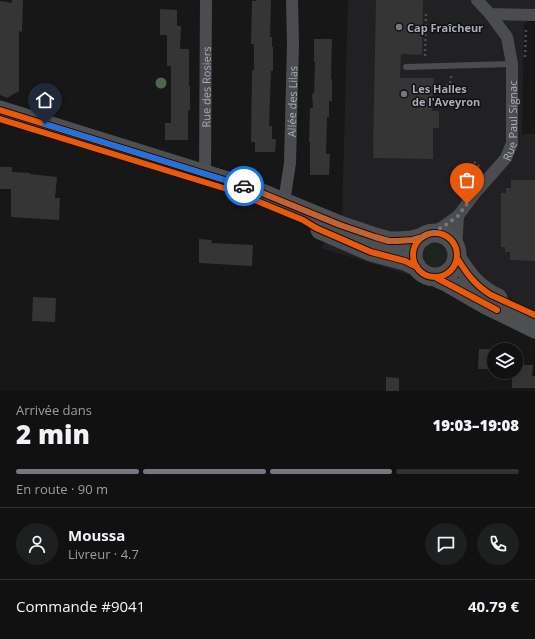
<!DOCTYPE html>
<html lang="fr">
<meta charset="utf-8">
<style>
body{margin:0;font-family:"Open Sans",sans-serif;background:#1e1f1f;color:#f1f3f6;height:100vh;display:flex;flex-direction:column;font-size:15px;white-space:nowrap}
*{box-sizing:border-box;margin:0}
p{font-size:13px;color:#9c9d9f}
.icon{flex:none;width:22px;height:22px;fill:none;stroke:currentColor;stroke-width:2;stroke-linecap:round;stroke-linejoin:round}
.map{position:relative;height:391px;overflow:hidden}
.details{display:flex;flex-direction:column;background:#111;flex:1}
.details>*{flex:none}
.tools{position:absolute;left:487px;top:343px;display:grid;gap:8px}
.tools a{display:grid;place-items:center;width:36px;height:36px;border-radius:50%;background:#111;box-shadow:0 4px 16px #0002,0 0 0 1px #303131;font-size:20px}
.pin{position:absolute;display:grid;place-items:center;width:34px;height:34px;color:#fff;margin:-41px -17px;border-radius:50% 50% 50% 0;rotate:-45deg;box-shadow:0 0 4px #0007}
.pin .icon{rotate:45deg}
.courier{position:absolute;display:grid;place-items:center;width:40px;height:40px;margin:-20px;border:3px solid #1a73e8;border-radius:50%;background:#fff;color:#222;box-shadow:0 1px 5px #0007}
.overview em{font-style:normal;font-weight:800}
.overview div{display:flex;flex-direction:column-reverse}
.overview{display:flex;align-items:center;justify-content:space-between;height:68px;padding:0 16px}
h1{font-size:26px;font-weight:800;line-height:30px}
.bar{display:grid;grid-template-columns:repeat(4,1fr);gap:6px 4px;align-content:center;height:48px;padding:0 16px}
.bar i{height:5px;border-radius:3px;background:#303131}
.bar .current{background:#757880}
.bar p{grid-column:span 4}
.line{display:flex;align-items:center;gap:10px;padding:0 16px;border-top:1px solid #303131}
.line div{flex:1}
.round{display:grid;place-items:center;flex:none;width:42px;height:42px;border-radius:21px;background:#1e1f1f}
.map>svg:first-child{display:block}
.built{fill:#212123}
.green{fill:#1d241e}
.building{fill:#353536}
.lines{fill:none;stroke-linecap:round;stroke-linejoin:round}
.path{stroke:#4d4e52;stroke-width:2.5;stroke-dasharray:2 3;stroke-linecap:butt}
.service{stroke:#4b4c50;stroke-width:6}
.minor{stroke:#4b4c50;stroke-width:12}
.primary{stroke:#4d4f52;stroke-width:19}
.cycleway-casing{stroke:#111113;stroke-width:8}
.cycleway{stroke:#e8590c;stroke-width:6}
.tree{fill:#506451}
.done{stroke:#757880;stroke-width:4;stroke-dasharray:0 7.2}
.route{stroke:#1a73e8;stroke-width:5}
.poi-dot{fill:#757880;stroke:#111113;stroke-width:1.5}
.labels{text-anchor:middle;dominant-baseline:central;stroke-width:3;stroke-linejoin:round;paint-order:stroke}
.poi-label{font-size:11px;font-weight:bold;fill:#a8adb8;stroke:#111113;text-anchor:start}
.street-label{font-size:11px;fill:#a8adb8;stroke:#111113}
</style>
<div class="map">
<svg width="535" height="391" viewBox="0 0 535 391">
<rect width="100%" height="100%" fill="#171717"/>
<path class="built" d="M348 0H535V20H529L524 25 522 134H535V313L321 248 342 214Z"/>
<path class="green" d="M425 256a10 10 0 1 1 20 0a10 10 0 1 1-20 0Z"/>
<path class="building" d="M12 0H23L22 32 19 31V91L7 98 0 95V1L12 3Z
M256 0H271L270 37H272V47H273V71H271L269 126H272V139H276L275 152H255V142H251L252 70H254V44H251L252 1H256Z
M376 0H423L422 55 401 54 400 78H434L432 111H439V128H433V159L373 158Z
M160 9 177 10V26H181L180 49H189V86H190V110H188V140H165V123H171V66H167V35H160Z
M314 39H332L331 79H332V101H329V117H327L326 154H330L329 175H310V142H309L310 108H313L312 93 314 94 315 62H314Z
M0 167H12V172L30 173V174L57 177 55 198H60L59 220 11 217V189H0Z
M511 180H535V261L510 260V252H505V247H501V193H506V188H511Z
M199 239 212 240 211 243 253 245 252 266 199 263Z
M33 297 56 298 55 322 32 321Z
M479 349H496V350H494V369H478Z
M516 365H533L532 376H535V388H512V372H516Z
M386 377 399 378V391H386Z"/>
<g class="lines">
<path class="path" d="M426 14 425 57H427
M525 57 526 28
M436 87C446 87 452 86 451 75
M474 162 480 167"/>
<path class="service" d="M406 67 512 64
M460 178 476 192"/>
<g class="minor">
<path d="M477 0 490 14 535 15"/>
<path id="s1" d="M205 174 206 0"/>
<path id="s2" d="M284 202 290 163 293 43 292 0"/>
<path id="s3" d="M430 234 444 226 458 216 476 192 506 158 512 143V64L507 37 490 14"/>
<path d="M456 250 458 216"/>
</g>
<path class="primary" d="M0 110 247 187 340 225 375 237 389 241H397L412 240 423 237
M320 230 371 252 405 261 417 267
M413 255a22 22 0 1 1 44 0a22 22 0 1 1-44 0Z
M457 258C468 276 478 289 498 298
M435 277 446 282 486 305 535 329"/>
<defs>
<path id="cycleway" d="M0 110 247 187 340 225 375 237 389 241H397L412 240 423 237
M0 119 230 190 303 220 316 228 371 252 405 261 417 267
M413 255a22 22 0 1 1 44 0a22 22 0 1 1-44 0Z
M457 258C467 274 475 285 491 295L535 315
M435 277 497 310"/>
</defs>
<use href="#cycleway" class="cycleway-casing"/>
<use href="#cycleway" class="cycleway"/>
</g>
<circle class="tree" cx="161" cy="83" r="5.5"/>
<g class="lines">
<path class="done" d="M244 186 340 225 375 237 389 241 412 240 423 237 430 234 444 226 458 216 467 204"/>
<path class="route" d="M45 124 244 186"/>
</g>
<g class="poi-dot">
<circle cx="399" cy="27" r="4"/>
<circle cx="404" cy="94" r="4"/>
</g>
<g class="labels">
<g class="poi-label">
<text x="407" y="27">Cap Fraîcheur</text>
<text x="412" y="88">Les Halles<tspan x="412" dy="13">de l'Aveyron</tspan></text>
</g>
<g class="street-label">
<text stroke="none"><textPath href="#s1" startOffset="87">Rue des Rosiers</textPath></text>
<text stroke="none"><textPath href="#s2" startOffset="101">Allée des Lilas</textPath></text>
<text stroke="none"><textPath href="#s3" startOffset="147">Rue Paul Signac</textPath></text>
</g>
</g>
</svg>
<div class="tools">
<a><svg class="icon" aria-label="layers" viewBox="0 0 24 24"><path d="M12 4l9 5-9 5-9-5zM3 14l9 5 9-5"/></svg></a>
</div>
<div class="pin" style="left:467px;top:204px;background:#ea580c"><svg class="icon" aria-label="bag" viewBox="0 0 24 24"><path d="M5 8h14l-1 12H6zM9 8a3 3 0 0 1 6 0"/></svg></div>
<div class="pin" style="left:45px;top:124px;background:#1f2937"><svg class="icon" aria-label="home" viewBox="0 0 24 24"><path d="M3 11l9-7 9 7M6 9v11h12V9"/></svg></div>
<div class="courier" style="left:244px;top:186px"><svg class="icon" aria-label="car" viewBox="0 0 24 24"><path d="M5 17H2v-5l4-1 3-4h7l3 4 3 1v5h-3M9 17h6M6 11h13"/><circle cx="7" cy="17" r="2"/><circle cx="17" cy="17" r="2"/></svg></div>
</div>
<section class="details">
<div class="overview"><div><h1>2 min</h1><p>Arrivée dans</p></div><em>19:03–19:08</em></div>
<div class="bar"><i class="current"></i><i class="current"></i><i class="current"></i><i></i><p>En route · 90 m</p></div>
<div class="line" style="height:72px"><a class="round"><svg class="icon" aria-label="person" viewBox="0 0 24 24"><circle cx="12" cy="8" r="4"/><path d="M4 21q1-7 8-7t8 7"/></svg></a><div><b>Moussa</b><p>Livreur · 4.7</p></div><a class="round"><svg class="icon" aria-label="chat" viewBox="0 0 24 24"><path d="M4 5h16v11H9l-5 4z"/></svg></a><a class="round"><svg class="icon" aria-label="phone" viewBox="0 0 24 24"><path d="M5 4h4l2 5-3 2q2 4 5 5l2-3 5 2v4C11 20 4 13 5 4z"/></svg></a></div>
<div class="line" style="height:52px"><div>Commande #9041</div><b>40.79 €</b></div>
</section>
